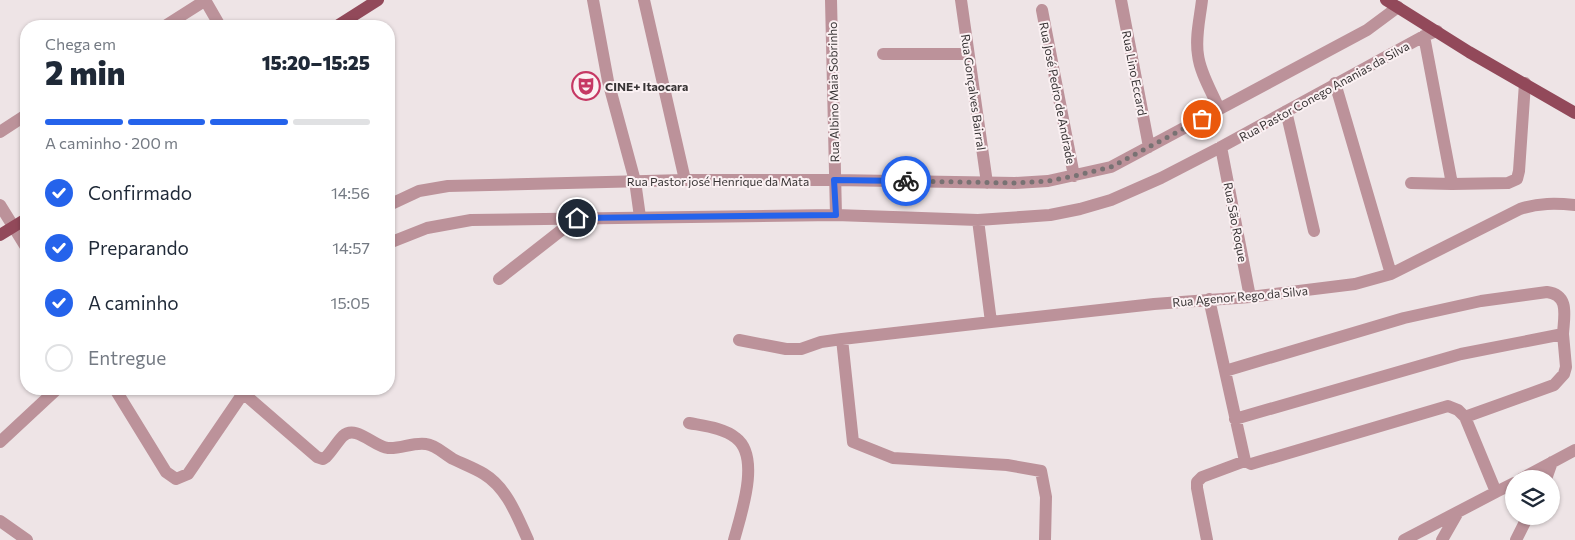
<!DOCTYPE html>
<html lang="pt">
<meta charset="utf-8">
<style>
body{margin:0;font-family:Commissioner,sans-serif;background:#f6f6f7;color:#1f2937;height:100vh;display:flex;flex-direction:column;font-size:19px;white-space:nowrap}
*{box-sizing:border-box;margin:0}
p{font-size:16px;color:#747a83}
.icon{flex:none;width:28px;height:28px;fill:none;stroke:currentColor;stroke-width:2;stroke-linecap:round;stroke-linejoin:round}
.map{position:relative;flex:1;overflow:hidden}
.drawer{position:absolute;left:20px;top:20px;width:375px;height:375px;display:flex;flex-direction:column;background:#fff;border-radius:20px;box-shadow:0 1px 4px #0004}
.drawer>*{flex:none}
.buttons{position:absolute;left:1505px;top:470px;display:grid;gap:10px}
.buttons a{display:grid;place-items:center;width:55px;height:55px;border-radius:50%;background:#fff;box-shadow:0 1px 4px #0004;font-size:25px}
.pin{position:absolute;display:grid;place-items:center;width:42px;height:42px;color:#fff;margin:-21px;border:2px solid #fff;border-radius:50%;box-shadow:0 1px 5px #0007}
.courier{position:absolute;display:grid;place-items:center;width:50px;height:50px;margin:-25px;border:4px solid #2563eb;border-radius:50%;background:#fff;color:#222;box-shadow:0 1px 6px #0007}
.overview em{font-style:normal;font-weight:800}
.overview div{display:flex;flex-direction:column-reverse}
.overview{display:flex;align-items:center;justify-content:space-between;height:85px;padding:0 25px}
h1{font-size:32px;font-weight:800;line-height:38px}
.bar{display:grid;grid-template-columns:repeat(4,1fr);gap:8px 5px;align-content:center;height:60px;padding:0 25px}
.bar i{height:6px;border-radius:4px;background:#e0e1e3}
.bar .on{background:#2563eb}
.bar p{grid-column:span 4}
ol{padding:0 25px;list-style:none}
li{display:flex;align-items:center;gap:15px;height:55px}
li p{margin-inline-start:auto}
li .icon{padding:5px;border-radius:50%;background:#2563eb;color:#fff;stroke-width:4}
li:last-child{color:#747a83}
li i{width:28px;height:28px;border:2px solid #e0e1e3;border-radius:50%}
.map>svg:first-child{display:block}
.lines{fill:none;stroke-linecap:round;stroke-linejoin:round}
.minor{stroke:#bc929a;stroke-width:12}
.major{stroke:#92495a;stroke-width:12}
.done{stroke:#787273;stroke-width:5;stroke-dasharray:0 9}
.route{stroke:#2563eb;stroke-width:6}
.labels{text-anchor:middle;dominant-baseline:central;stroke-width:4;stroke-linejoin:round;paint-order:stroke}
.street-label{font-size:12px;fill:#383435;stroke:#fbf1f3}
.poi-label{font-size:12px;font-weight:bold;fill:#383435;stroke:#fbf1f3;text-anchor:start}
</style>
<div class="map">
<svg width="1575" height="540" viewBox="0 0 1575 540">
<rect width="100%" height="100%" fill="#eee4e6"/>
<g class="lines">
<path class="minor" d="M205 0 220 26
M593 0 608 81 635 181 640 217
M644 0 685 180
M831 0 836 215
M961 0 987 183
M1121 0 1149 147
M1202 0C1200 18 1195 37 1198 55 1200 73 1212 92 1219 109
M1042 10 1074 176
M165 26 206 0
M1424 36 1452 184 1508 183 1517 179 1519 171 1525 83
M883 54H968
M1335 83 1391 274
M1286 111 1314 231
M0 132 26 115
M1221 147 1250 297
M1411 183 1452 184
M0 205 26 247
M389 205 419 191 448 186 685 180H834L1015 183 1048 181 1111 167 1367 30 1398 7
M978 220 991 322 1154 304 1250 297 1355 284 1391 274 1520 209C1539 203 1555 203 1575 205
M389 243 427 228 471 220 836 215 978 220 1050 215 1080 209 1111 200 1161 178 1221 147 1424 36 1437 31
M499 279 577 218
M1209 299 1245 461 1251 464 1448 406 1458 410 1465 417 1496 492 1514 483
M842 339 853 442 893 458 1007 465 1041 471 1046 497 1045 540
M739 340 786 349H801L821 342 842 339 991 322
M1225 371 1404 318 1481 301 1547 292C1570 295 1564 316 1563 334
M115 389 166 472 176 479 188 474 246 389
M243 393 317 457 323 459 326 457C332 451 337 442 343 436 356 424 374 447 388 448 401 449 413 442 426 444 436 445 444 454 453 459 463 464 474 468 484 474 507 488 517 516 528 540
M1235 419 1461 354 1563 334 1566 367 1564 374 1554 385 1465 417
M689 423C704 426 724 428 736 438 761 457 741 514 734 540
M0 442 57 389
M1521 479 1575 450
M1546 479 1552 462
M0 521 27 540
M1207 540 1197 488V482L1202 477 1245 461
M1404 540 1496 492
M1442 540 1458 512
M1516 540 1528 516"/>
<path class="major" d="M1386 0 1469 52 1575 113
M337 26 378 0
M0 235 26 219"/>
</g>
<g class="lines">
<path class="done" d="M906 181 1015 183 1048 181 1074 176 1111 167 1202 119"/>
<path class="route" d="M577 218 836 215 834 180 906 181"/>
</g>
<defs>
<symbol id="theatre-ring" viewBox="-11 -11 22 22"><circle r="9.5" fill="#fbf1f3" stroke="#c63864" stroke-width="1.5"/><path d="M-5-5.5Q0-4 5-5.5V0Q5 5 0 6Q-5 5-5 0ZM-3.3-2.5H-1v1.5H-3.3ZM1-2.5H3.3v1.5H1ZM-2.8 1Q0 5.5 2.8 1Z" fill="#c63864"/></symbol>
</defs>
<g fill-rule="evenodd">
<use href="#theatre-ring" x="570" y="70" width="32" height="32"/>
</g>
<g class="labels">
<g class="street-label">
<text transform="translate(1135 73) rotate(79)">Rua Lino Eccard</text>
<text transform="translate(1324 91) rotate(-29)">Rua Pastor Conego Ananias da Silva</text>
<text transform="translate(833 92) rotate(-91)">Rua Albino Maia Sobrinho</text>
<text transform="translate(974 92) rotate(82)">Rua Gonçalves Bairral</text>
<text transform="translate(1058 93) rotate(79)">Rua José Pedro de Andrade</text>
<text x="718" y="181">Rua Pastor josé Henrique da Mata</text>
<text transform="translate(1236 222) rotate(79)">Rua São Roque</text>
<text transform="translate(1240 296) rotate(-5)">Rua Agenor Rego da Silva</text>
</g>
<g class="poi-label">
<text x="605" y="86">CINE+ Itaocara</text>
</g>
</g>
</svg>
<div class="buttons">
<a><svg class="icon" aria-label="layers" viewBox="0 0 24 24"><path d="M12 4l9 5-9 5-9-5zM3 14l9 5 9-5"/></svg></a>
</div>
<div class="pin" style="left:1202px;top:119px;background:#ea580c"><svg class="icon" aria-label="bag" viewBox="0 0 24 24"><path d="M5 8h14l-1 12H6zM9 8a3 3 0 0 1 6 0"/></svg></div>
<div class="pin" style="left:577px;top:218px;background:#1f2937"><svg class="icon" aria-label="home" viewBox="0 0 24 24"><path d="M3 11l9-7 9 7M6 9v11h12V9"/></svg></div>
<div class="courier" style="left:906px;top:181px"><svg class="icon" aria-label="bike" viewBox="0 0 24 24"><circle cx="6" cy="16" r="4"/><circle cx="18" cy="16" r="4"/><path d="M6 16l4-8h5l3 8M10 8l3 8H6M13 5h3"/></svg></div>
<section class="drawer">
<div class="overview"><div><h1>2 min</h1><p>Chega em</p></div><em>15:20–15:25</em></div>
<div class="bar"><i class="on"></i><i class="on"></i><i class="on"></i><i></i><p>A caminho · 200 m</p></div>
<ol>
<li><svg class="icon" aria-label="check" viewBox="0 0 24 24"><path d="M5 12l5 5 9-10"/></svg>Confirmado<p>14:56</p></li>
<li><svg class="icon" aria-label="check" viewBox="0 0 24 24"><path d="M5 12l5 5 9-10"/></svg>Preparando<p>14:57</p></li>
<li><svg class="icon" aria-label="check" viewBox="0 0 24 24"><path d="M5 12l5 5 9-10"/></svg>A caminho<p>15:05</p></li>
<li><i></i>Entregue</li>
</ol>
</section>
</div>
